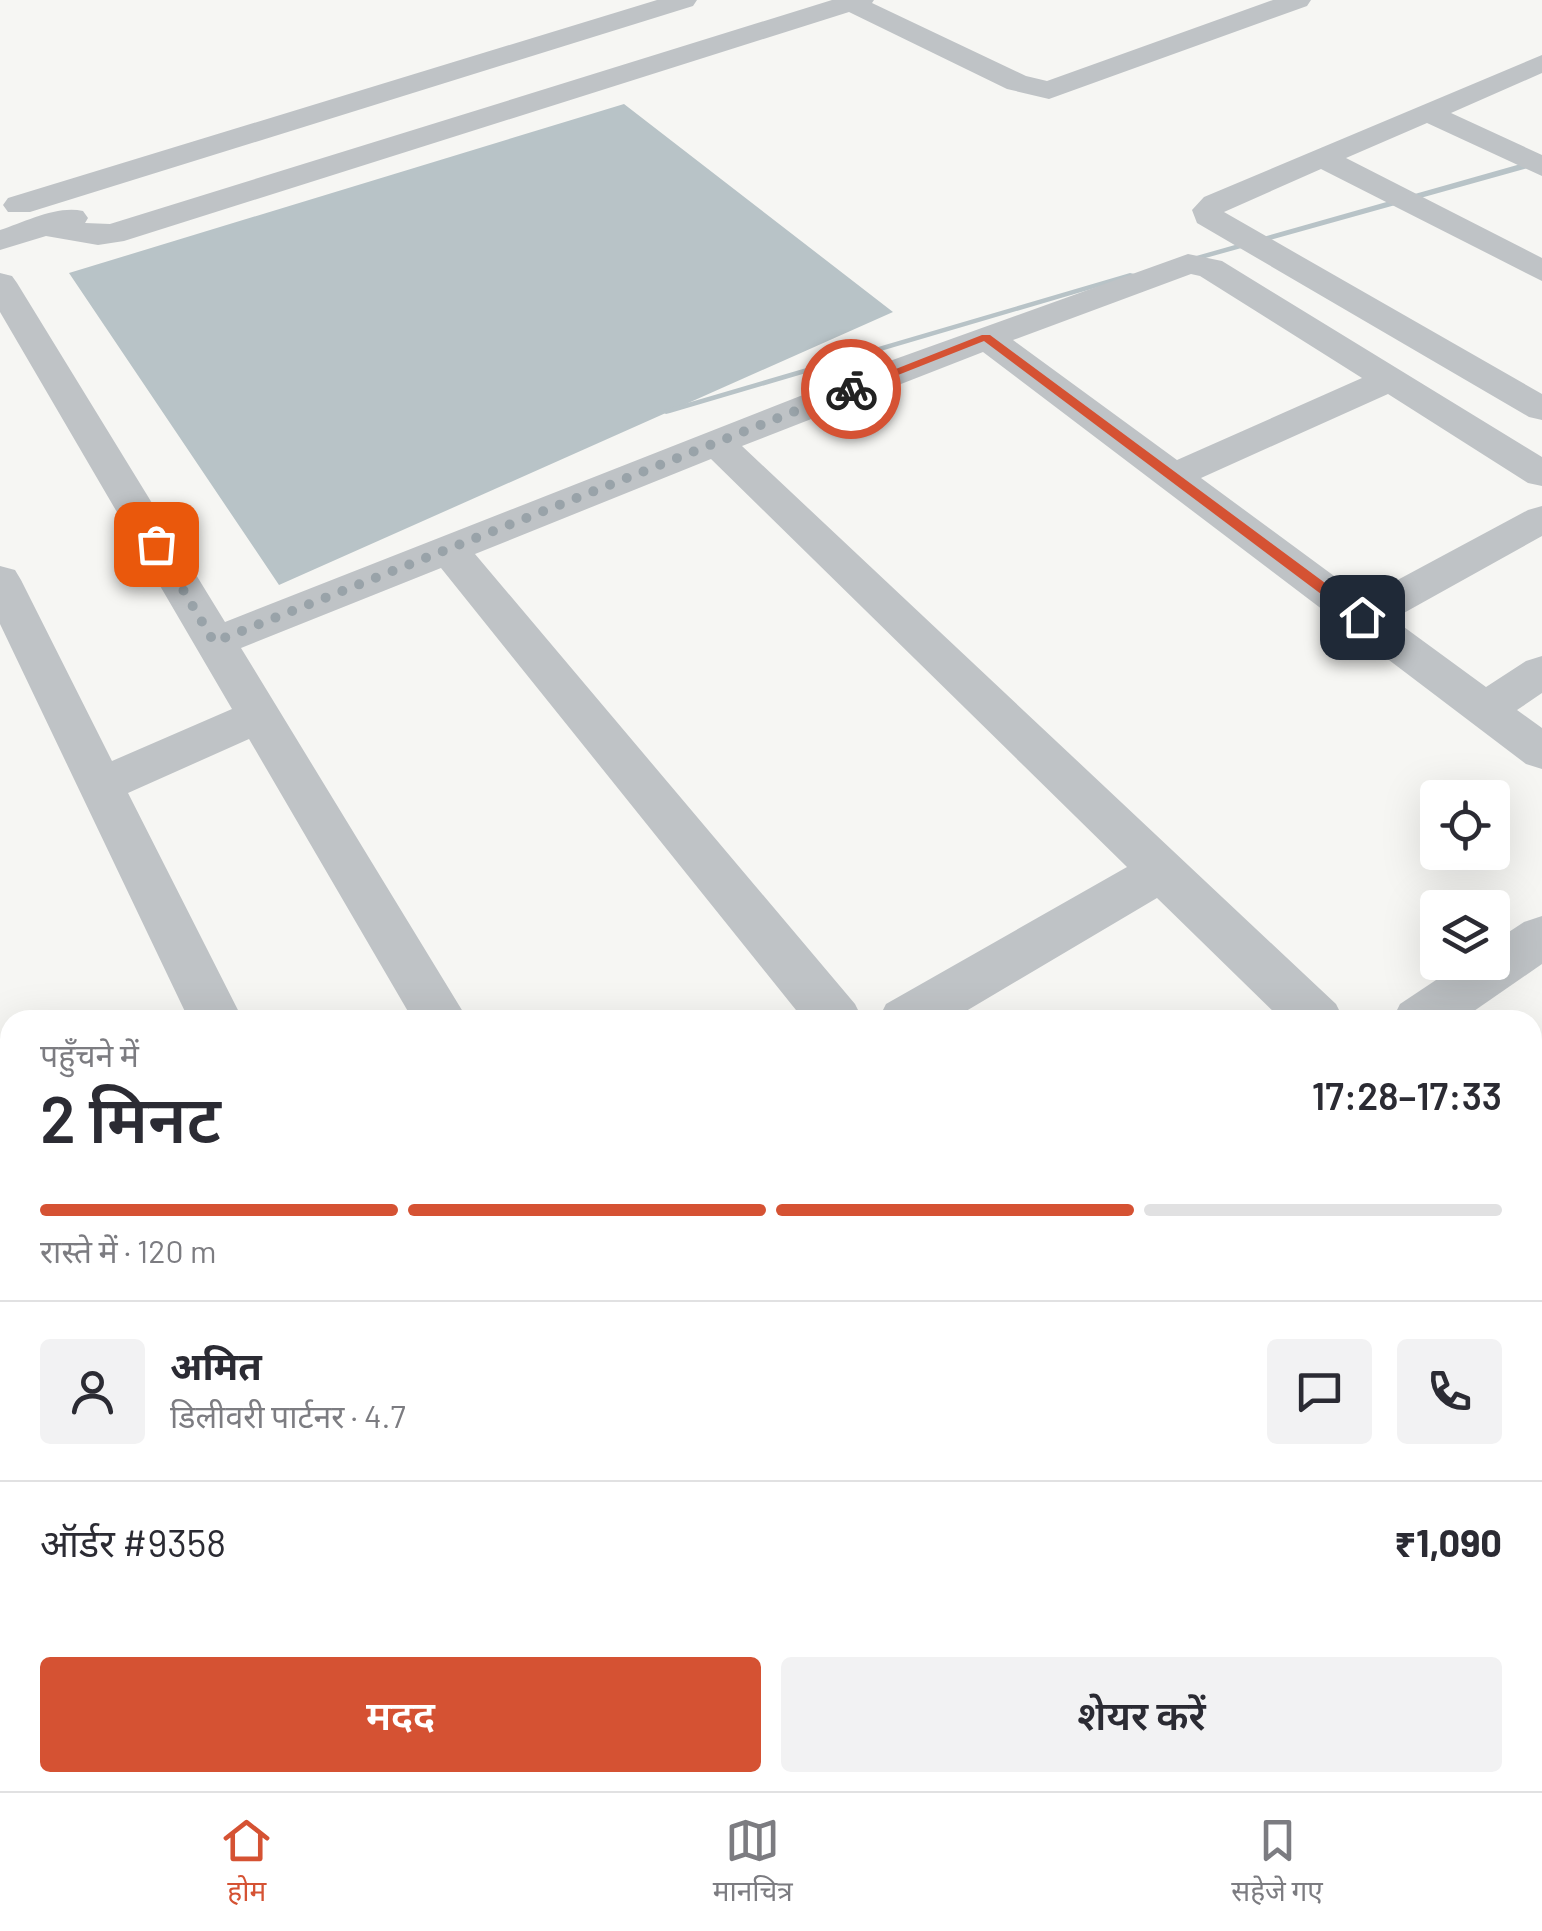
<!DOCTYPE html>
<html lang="hi">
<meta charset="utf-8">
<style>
body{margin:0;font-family:Barlow,"Noto Sans Devanagari",sans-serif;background:#f2f2f3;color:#2b2b33;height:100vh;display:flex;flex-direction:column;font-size:38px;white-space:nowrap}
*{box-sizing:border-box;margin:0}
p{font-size:32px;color:#7c7c81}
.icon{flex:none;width:55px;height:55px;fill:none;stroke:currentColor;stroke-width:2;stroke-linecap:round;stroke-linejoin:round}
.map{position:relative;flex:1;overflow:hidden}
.sheet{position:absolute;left:0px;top:1010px;width:1542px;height:782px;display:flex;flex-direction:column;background:#fff;border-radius:30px 30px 0 0;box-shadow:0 10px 40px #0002}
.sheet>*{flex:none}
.fabs{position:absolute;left:1420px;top:780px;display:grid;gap:20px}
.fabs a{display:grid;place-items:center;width:90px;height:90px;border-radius:10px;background:#fff;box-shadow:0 10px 40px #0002;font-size:50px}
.pin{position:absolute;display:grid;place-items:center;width:85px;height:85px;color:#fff;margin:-42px;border-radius:20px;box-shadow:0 5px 15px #0006}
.courier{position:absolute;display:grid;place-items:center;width:100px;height:100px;margin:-50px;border:8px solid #d55233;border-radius:50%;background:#fff;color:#222;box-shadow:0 2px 12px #0007}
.headline em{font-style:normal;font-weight:600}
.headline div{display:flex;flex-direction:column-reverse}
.headline{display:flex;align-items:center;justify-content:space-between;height:170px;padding:0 40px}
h1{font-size:65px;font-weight:600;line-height:75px}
.bar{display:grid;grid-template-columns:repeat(4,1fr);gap:15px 10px;align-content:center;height:120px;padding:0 40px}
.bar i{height:12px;border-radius:8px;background:#e1e1e2}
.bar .current{background:#d55233}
.bar p{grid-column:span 4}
.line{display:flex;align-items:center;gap:25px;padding:0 40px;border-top:2px solid #e1e1e2}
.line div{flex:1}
.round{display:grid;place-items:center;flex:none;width:105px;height:105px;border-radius:10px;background:#f2f2f3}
.action{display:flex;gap:20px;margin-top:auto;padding:20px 40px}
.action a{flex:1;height:115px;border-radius:10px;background:#d55233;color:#fff;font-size:40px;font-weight:600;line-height:115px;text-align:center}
.action a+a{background:#f2f2f3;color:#2b2b33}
.tabs{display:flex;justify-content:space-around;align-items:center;height:140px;border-top:2px solid #e1e1e2;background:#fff;font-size:28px;color:#7c7c81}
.tabs a{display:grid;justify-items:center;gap:5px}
.tabs .current{color:#d55233}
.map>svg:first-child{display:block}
.water{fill:#b8c3c7}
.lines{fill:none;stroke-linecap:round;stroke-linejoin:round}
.stream{fill:#b8c3c7;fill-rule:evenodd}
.minor{fill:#bfc3c6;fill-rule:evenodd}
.route{fill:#d55233}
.done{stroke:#99a3a9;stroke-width:10;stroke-dasharray:0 18}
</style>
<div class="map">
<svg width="1542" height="1791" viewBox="0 0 1542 1791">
<rect width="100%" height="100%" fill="#f6f6f3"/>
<path class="water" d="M624 104 893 312 279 585 69 273Z
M1533 1545 1542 1554V1791H1434L1427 1783 1532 1782Z"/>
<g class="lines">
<path class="stream" d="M1542 158V164L1184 264 1175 262Z
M1130 273 1139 275 670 413 666 414 660 411Z"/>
<path class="minor" d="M657 0H697L693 6 30 212H8L3 205 8 198Z
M832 0H874L872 3 1026 76 1047 81 1273 0H1311L1307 6 1049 99 1007 89 849 12 124 241 98 245 46 236 0 250V230C25 222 57 205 83 211L88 218 85 223 110 224Z
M1542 55V73L1451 113 1542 155V176L1427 123 1346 158 1542 258V281L1321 169 1224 212 1542 394V420L1529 417 1197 223 1192 210 1204 197Z
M1188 254 1222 261 1542 457V486L1528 483 1388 394 1201 478 1364 598 1528 510 1542 506V536L1393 619 1486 687 1526 661 1542 656V693L1517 710 1542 728V769L1526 764 983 352 742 446 1336 1004 1344 1020H1282L1157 898 951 1020H878L886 1004 1127 867 711 459 475 554 855 1004 863 1020H804L441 568 241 648 468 1020H413L249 739 128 793 243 1020H189L0 624V566L15 570 21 580 112 761 232 709 0 312V273L12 276 17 283 225 622 887 362ZM1191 274 1200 276 1362 378 1177 460 1013 340Z
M1542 916V964L1461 1020H1392L1400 1004 1463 962H1492V943L1524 922Z
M552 1782H626L630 1791H556Z
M856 1782H932L936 1791H860Z"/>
</g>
<path class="route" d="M982 335H990L1367 614V621H1357L984 341 855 392 845 389Z"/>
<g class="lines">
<path class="done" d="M156 544 214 642 851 389"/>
</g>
</svg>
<div class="fabs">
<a><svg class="icon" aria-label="locate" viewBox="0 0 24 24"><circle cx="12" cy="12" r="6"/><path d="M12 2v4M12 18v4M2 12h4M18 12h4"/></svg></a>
<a><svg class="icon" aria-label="layers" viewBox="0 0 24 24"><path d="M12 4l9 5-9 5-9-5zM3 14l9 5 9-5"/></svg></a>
</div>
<div class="pin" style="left:156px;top:544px;background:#ea580c"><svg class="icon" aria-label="bag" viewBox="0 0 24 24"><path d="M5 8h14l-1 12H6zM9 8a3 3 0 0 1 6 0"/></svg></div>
<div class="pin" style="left:1362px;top:617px;background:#1f2937"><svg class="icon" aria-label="home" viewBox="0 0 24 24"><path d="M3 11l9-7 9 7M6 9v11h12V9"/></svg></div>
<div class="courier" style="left:851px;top:389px"><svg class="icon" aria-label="bike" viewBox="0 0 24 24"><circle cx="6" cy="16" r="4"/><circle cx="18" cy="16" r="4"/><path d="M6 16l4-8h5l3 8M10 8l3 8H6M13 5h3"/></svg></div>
<section class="sheet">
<div class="headline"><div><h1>2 मिनट</h1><p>पहुँचने में</p></div><em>17:28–17:33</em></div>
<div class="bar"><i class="current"></i><i class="current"></i><i class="current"></i><i></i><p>रास्ते में · 120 m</p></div>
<div class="line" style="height:180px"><a class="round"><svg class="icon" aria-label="person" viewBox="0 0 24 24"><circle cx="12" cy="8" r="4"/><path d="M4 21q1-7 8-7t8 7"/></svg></a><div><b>अमित</b><p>डिलीवरी पार्टनर · 4.7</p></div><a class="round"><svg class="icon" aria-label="chat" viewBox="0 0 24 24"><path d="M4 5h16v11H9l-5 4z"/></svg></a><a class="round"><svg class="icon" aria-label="phone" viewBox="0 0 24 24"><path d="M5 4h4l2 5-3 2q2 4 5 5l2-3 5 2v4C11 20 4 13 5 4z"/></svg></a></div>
<div class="line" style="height:130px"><div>ऑर्डर #9358</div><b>₹1,090</b></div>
<div class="action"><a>मदद</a><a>शेयर करें</a></div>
</section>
</div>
<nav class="tabs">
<a class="current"><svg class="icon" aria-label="home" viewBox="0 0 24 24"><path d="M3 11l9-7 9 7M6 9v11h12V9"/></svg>होम</a>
<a><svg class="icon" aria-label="map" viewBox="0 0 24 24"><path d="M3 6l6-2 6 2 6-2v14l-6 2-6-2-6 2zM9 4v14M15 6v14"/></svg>मानचित्र</a>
<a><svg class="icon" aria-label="saved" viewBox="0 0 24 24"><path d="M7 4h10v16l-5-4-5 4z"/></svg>सहेजे गए</a>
</nav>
